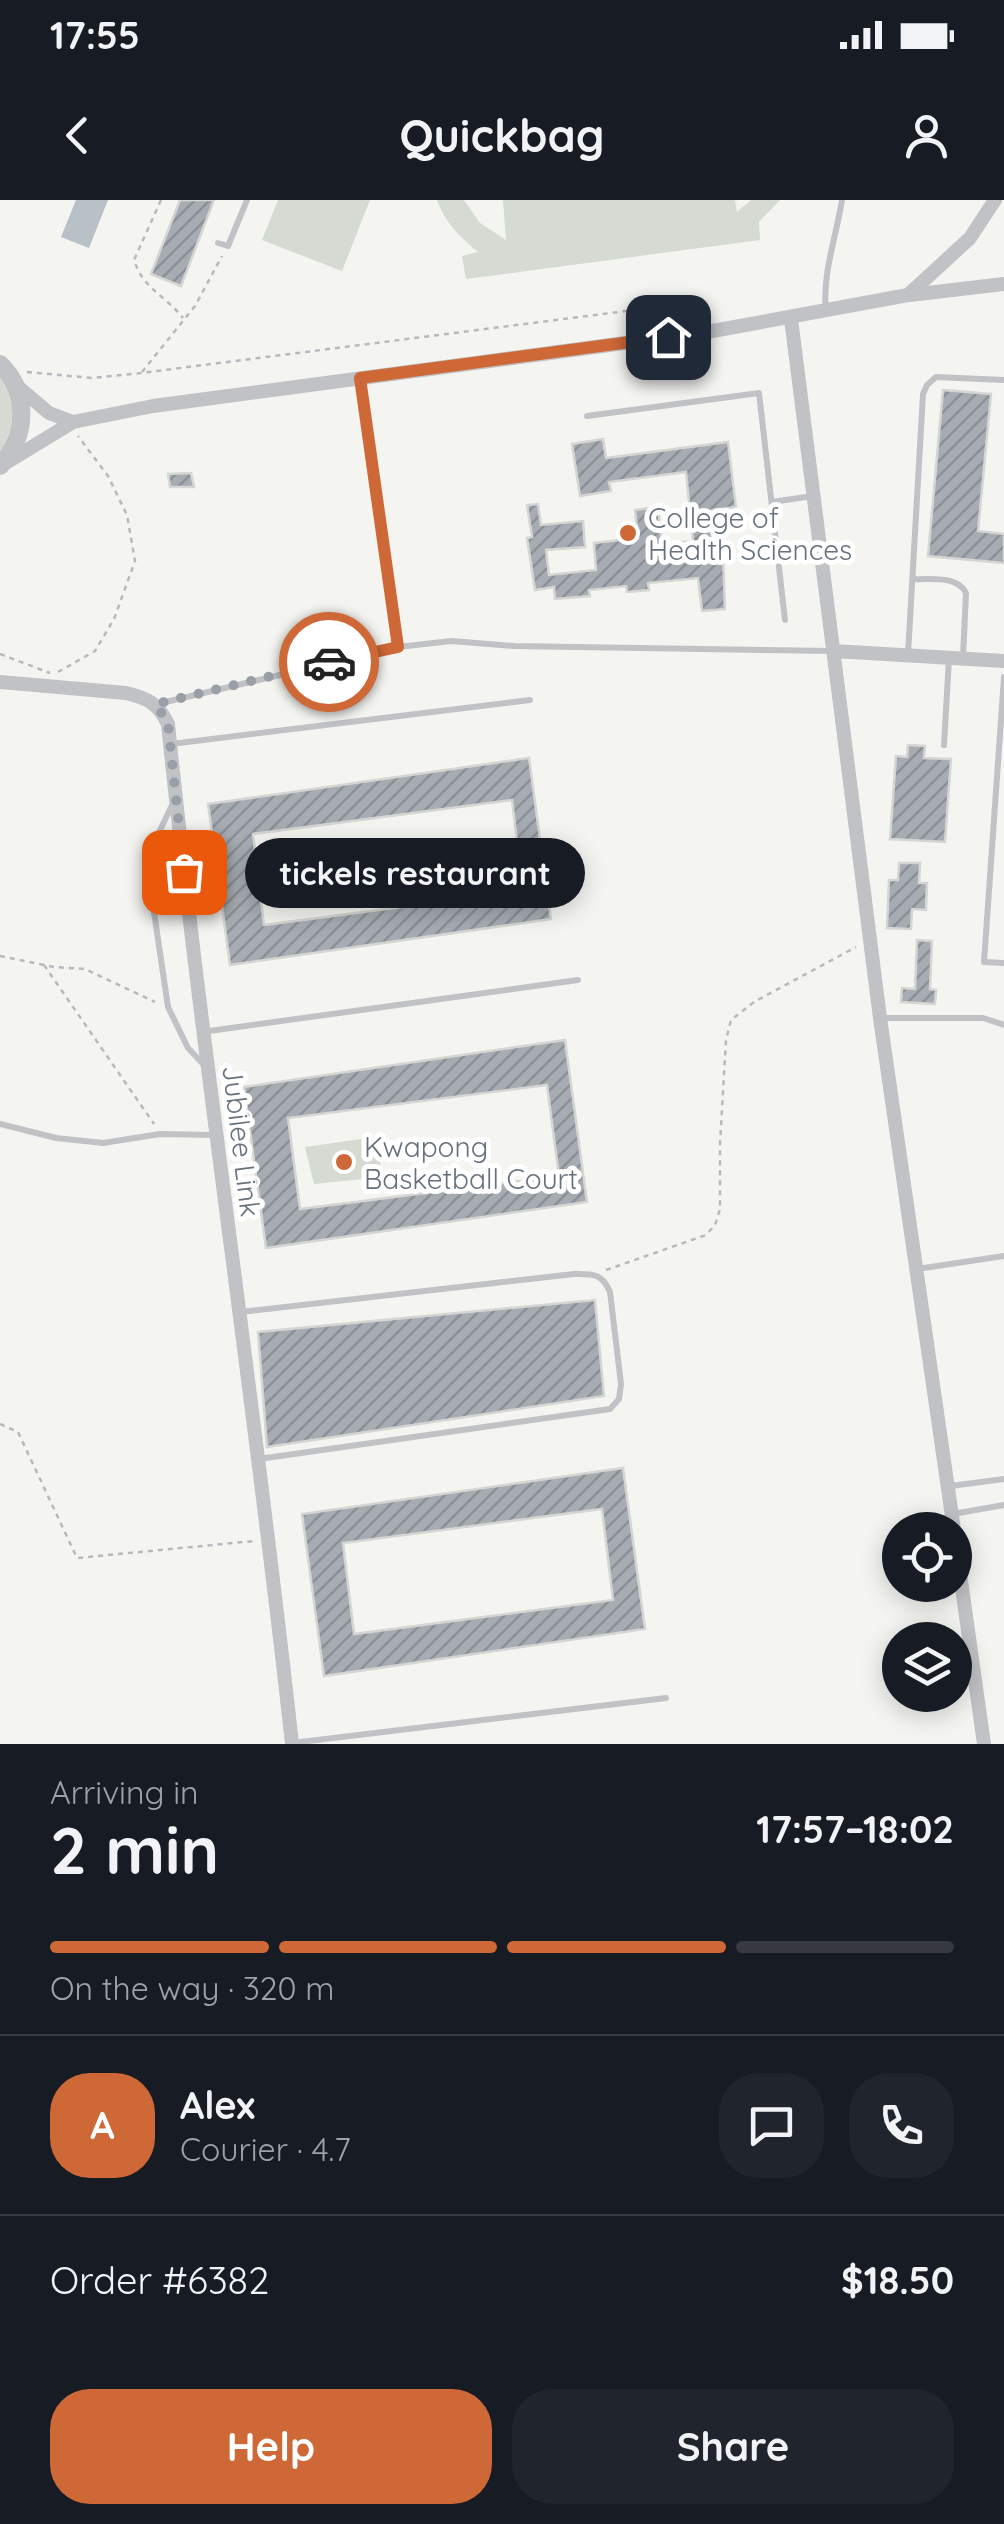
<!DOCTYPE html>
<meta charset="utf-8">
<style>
body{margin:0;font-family:Quicksand,sans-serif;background:#20242c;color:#f1f3f6;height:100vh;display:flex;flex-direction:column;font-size:38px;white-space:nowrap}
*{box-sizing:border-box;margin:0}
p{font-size:32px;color:#9ea1a6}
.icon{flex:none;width:55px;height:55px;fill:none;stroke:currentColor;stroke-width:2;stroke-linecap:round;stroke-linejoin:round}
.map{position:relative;height:1544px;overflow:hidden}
.side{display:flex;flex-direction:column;background:#171b24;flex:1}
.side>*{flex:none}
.controls{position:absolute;left:882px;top:1312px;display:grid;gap:20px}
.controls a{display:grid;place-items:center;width:90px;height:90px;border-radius:50%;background:#171b24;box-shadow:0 5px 25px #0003;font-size:50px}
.pin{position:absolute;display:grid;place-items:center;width:85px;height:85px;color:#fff;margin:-42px;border-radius:20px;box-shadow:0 5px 15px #0006}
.courier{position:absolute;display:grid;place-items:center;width:100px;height:100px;margin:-50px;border:8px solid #ce6837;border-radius:50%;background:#fff;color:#222;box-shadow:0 2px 12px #0007}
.bubble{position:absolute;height:70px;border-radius:35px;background:#171b24;box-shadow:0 5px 25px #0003;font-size:32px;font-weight:700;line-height:70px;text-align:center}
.overview em{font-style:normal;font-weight:700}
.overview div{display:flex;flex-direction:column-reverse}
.overview{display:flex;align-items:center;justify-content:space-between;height:170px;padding:0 50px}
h1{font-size:65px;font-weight:700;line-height:75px}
.bar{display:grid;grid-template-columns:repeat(4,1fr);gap:15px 10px;align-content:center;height:120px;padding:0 50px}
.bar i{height:12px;border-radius:8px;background:#363941}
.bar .active{background:#ce6837}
.bar p{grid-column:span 4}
.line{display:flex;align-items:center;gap:25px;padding:0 50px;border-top:2px solid #363941}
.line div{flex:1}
.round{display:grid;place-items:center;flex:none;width:105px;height:105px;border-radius:40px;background:#20242c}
.primary-button{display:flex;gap:20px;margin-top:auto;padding:20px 50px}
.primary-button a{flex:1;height:115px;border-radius:40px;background:#ce6837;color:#fff;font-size:40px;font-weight:700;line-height:115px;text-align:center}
.primary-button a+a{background:#20242c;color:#f1f3f6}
.status{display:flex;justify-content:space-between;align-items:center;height:70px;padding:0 50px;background:#171b24;direction:ltr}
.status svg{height:28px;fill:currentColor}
header{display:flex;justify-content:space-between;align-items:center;height:130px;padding:0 50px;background:#171b24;font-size:45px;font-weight:700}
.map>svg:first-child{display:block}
.grass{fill:#d5dad2}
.water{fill:#b8c1c5}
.building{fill:url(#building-hatch);stroke:#d5d5d3;stroke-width:2.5;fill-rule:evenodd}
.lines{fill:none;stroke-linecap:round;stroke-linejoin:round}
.path{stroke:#b7b9bc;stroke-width:2.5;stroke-dasharray:5 5;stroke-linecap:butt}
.service{stroke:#c0c2c5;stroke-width:6}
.minor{stroke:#c0c2c5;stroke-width:14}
.tertiary{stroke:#c0c2c5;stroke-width:18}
.done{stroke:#989fa6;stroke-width:10;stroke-dasharray:0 18}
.route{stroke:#ce6837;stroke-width:12}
.poi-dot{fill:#ce6837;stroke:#fff;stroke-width:4}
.labels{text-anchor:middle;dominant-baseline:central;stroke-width:10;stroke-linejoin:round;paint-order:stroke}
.poi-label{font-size:28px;fill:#66717e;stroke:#fff;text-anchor:start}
.street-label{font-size:28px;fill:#66717e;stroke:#fff}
</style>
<div class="status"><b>17:55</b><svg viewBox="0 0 49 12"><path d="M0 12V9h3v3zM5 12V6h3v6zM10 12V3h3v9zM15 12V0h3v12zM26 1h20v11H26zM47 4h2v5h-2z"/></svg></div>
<header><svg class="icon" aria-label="back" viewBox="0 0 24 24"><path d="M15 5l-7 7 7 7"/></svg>Quickbag<svg class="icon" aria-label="person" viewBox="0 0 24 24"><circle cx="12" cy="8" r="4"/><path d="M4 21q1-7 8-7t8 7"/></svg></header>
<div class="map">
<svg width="1004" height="1544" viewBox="0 0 1004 1544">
<defs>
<pattern id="building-hatch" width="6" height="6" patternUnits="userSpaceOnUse" patternTransform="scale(2.5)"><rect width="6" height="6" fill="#a6acb2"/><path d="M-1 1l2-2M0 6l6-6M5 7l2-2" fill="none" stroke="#8b9096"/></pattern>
</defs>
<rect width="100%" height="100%" fill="#f4f4f1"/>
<path class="grass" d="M278 0H370L342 71 262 40Z
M437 0H464L480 23 506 40 503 0H735L737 12 751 0H780L759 22 760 40 466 79 462 56 478 52C460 37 445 23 437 0Z
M0 174C19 202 15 225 0 254Z
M455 638 458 677 425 679 422 640Z
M335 650 341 691 271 701 265 660Z
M375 937 383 977 314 984 305 947Z"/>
<path class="water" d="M76 0H108L89 48 61 37Z"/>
<path class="building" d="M180 0H214L181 86 151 74Z
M943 190 991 194 978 331 1004 334V363L928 356Z
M603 239 606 258 728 242 736 307 712 310 717 354 723 353 725 409 702 411 698 378 648 383 649 390 627 392 626 386 589 390 590 396 555 399 554 387 535 390 527 338 532 337 527 305 538 304 541 325 583 321 585 347 546 350 549 375 596 370 594 343 638 338 635 310 658 307 662 344 693 341 686 272 609 282 611 291 580 296 572 244Z
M191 273 194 287H170L168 274Z
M908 545 925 546 924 558 951 559 945 642 890 639 896 556 907 557Z
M529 558 551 719 230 765 208 604ZM512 600 523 691 264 725 253 634Z
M899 663H920L919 683H927L926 710 912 709 911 729 887 728 889 680H898Z
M917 740 932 741 930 789 936 790 935 804 901 802 902 788 915 789Z
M565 840 587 1002 266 1048 244 887ZM547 885 559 976 300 1009 288 918Z
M595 1100 604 1196 267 1247 258 1132Z
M623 1268 645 1429 324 1476 302 1314ZM602 1309 613 1400 354 1434 343 1343Z"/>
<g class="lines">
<path class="path" d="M161 0 134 60C144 90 164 94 183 118
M27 172 92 178 141 173 642 109 663 112 682 121
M142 172 195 106 222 56
M0 454 50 473
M58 472 95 451 114 419 135 361 127 315 108 276 78 236
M0 756 54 767 85 769 155 802
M44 765 154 924
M606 1070 706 1035 715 1025 720 1009V944L726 840 731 820 754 802 856 747
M0 1224 18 1232 77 1358 254 1341"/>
<path class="service" d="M218 43 228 46 247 0
M826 111C822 74 836 38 842 0
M360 181 398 447
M587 216 759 193 785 420
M772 302 813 296
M913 379C931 380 957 375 966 393L963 457
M908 454 923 194 927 185 936 177 1004 180
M1004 477 984 762 1004 763
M157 504 398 447 451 441 514 446 832 451
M171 544 530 500
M944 545 949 458
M174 601 152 647 149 678 168 807 188 848 204 865
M882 818H983L1004 825
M202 832 578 780
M0 924 56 938 103 943 160 934 215 935
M917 1069 1004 1056
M240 1112 574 1074C593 1074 602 1073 610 1092L621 1184 619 1199 610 1209 259 1259
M951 1286 1004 1279
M953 1314 1004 1305
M292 1543 666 1498"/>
<path class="minor" d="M910 95 1004 84
M791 119 880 818 954 1330
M16 185 49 213 73 222
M4 264 73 222 153 206 707 132 908 95 970 38 995 0
M833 451 1004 461
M0 482 126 493C147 498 158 503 168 524 203 865 255 1203 292 1544
M955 1338 984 1544"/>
<path class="tertiary" d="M0 164C30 193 27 237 0 266"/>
</g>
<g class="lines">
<path class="done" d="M184 672 168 524 156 504 329 462"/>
<path class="route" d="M329 462 398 447 360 178 668 137"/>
</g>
<g class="poi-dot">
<circle cx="628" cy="333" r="10"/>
<circle cx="344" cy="962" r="10"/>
</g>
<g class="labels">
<g class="poi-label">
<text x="648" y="317">College of<tspan x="648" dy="32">Health Sciences</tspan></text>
<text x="364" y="946">Kwapong<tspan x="364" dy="32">Basketball Court</tspan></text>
</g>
<g class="street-label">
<text transform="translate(242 941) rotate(83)">Jubilee Link</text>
</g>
</g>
</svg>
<div class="controls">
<a><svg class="icon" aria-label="locate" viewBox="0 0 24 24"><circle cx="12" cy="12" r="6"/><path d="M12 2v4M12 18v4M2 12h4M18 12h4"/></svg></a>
<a><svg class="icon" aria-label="layers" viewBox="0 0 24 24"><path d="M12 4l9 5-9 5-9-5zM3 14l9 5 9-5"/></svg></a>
</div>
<div class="pin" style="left:184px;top:672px;background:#ea580c"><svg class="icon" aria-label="bag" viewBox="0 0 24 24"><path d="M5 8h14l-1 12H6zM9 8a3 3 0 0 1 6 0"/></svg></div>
<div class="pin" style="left:668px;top:137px;background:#1f2937"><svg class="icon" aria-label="home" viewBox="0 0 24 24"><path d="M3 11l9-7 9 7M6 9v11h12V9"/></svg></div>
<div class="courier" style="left:329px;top:462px"><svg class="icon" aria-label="car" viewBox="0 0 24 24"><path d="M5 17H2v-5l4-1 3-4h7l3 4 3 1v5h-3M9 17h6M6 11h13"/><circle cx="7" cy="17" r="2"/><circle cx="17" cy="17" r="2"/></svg></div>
<div class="bubble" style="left:245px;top:638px;width:340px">tickels restaurant</div>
</div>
<section class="side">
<div class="overview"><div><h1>2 min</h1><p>Arriving in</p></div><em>17:57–18:02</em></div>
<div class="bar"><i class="active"></i><i class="active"></i><i class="active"></i><i></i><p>On the way · 320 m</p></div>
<div class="line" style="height:180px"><b class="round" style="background:#ce6837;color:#fff">A</b><div><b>Alex</b><p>Courier · 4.7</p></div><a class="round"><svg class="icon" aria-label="chat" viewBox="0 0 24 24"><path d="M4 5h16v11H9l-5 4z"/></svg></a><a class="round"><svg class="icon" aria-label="phone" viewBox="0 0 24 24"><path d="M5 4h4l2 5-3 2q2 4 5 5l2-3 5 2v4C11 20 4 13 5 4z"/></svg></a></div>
<div class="line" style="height:130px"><div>Order #6382</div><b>$18.50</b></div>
<div class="primary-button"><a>Help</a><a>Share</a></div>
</section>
